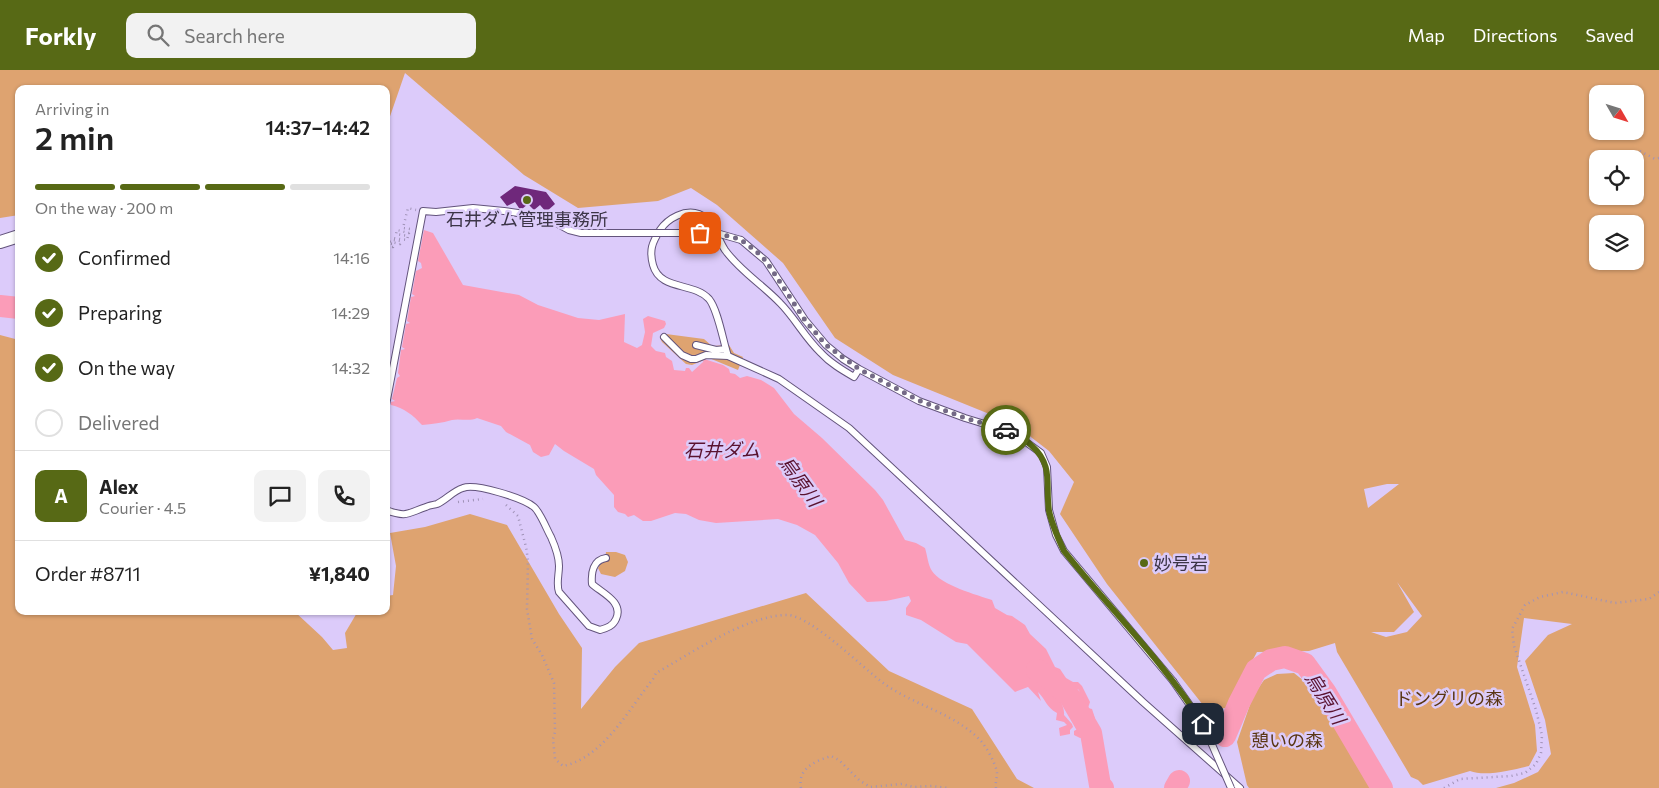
<!DOCTYPE html>
<meta charset="utf-8">
<style>
body{margin:0;font-family:Commissioner,"Noto Sans JP",sans-serif;background:#f2f2f2;color:#222;height:100vh;display:flex;flex-direction:column;font-size:19px;white-space:nowrap}
*{box-sizing:border-box;margin:0}
p{font-size:16px;color:#767676}
.icon{flex:none;width:28px;height:28px;fill:none;stroke:currentColor;stroke-width:2;stroke-linecap:round;stroke-linejoin:round}
.map{position:relative;flex:1;overflow:hidden}
.drawer{position:absolute;left:15px;top:15px;width:375px;height:530px;display:flex;flex-direction:column;background:#fff;border-radius:10px;box-shadow:0 1px 4px #0004}
.drawer>*{flex:none}
.needle{width:32px;rotate:129deg}
.tools{position:absolute;left:1589px;top:15px;display:grid;gap:10px}
.tools a{display:grid;place-items:center;width:55px;height:55px;border-radius:10px;background:#fff;box-shadow:0 1px 4px #0004;font-size:25px}
.pin{position:absolute;display:grid;place-items:center;width:42px;height:42px;color:#fff;margin:-21px;border-radius:10px;box-shadow:0 2px 8px #0006}
.courier{position:absolute;display:grid;place-items:center;width:50px;height:50px;margin:-25px;border:4px solid #576915;border-radius:50%;background:#fff;color:#222;box-shadow:0 1px 6px #0007}
.headline em{font-style:normal;font-weight:600}
.headline div{display:flex;flex-direction:column-reverse}
.headline{display:flex;align-items:center;justify-content:space-between;height:85px;padding:0 20px}
h1{font-size:32px;font-weight:600;line-height:38px}
.bar{display:grid;grid-template-columns:repeat(4,1fr);gap:8px 5px;align-content:center;height:60px;padding:0 20px}
.bar i{height:6px;border-radius:4px;background:#e0e0e0}
.bar .on{background:#576915}
.bar p{grid-column:span 4}
.line{display:flex;align-items:center;gap:12px;padding:0 20px;border-top:1px solid #e0e0e0}
.line div{flex:1}
.round{display:grid;place-items:center;flex:none;width:52px;height:52px;border-radius:10px;background:#f2f2f2}
ol{padding:0 20px;list-style:none}
li{display:flex;align-items:center;gap:15px;height:55px}
li p{margin-inline-start:auto}
li .icon{padding:5px;border-radius:50%;background:#576915;color:#fff;stroke-width:4}
li:last-child{color:#767676}
li i{width:28px;height:28px;border:2px solid #e0e0e0;border-radius:50%}
header{display:flex;align-items:center;gap:30px;box-sizing:border-box;height:70px;padding:0 25px;background:#576915;color:#fff}
header strong{font-size:24px}
nav{display:flex;gap:28px;margin-inline-start:auto;font-size:18px}
.search{width:350px;height:45px;background:#f2f2f2;display:flex;align-items:center;gap:12px;box-sizing:border-box;padding:0 18px;border-radius:10px;color:#767676;font-size:19px}
.map>svg:first-child{display:block}
.green{fill:#dea370;fill-rule:evenodd}
.water{fill:#fb9cb8}
.lines{fill:none;stroke-linecap:round;stroke-linejoin:round}
.river{stroke:#fb9cb8;stroke-width:22}
.building{fill:#6f287b}
.service-casing{stroke:#63547c;stroke-width:8}
.minor-casing{stroke:#63547c;stroke-width:14}
.path{stroke:#a093b7;stroke-width:2.5;stroke-dasharray:1 4;stroke-linecap:butt}
.service{stroke:#fff;stroke-width:6}
.minor{stroke:#fff;stroke-width:12}
.service-bridge-casing{stroke:#63547c;stroke-width:8;stroke-linecap:butt}
.service-bridge{stroke:#fff;stroke-width:6}
.done{stroke:#746a86;stroke-width:5;stroke-dasharray:0 9}
.route{stroke:#576915;stroke-width:6}
.poi-dot{fill:#576915;stroke:#dccbfa;stroke-width:2}
.labels{text-anchor:middle;dominant-baseline:central;stroke-width:5;stroke-linejoin:round;paint-order:stroke}
.poi-label{font-size:18px;fill:#3c3547;stroke:#dccbfa}
.park-label{font-size:18px;fill:#5a3613;stroke:#dccbfa}
.water-label{font-size:19px;font-style:italic;fill:#5a122f;stroke:#dccbfa}
</style>
<header>
<strong>Forkly</strong>
<div class="search"><svg class="icon" aria-label="search" viewBox="0 0 24 24"><circle cx="10" cy="10" r="6"/><path d="M15 15l6 6"/></svg>Search here</div>
<nav><a>Map</a><a>Directions</a><a>Saved</a></nav>
</header>
<div class="map">
<svg width="1659" height="718" viewBox="0 0 1659 718">
<rect width="100%" height="100%" fill="#dccbfa"/>
<path class="green" d="M0 0H1659V718H1496L1514 713 1538 702 1551 684 1545 650 1525 591 1548 565 1572 554 1524 548 1517 597 1535 655 1537 681 1529 696C1513 700 1485 707 1470 701L1423 715 1418 710 1411 707 1337 582 1335 573 1309 581 1257 582 1227 638 1207 640 1107 514 1060 444 1074 412 1049 381 1014 354 893 305 835 268 783 193 717 135 691 118 658 131 578 138 524 105 405 3 386 58V19H19V145L0 148ZM1598 24H1635V61H1598ZM1598 89H1635V126H1598ZM1598 154H1635V191H1598ZM1387 414H1399L1368 438 1364 419ZM1397 512 1422 546 1407 562 1386 567 1371 562H1394L1414 542Z
M666 264 704 269 712 276 729 275 734 283 743 287 738 300 709 288 692 295 686 294 662 272 660 268Z
M0 265 19 270V541H294L322 567 333 580 347 578 345 563 358 541H386V526L393 525 396 496 390 463 425 457 470 444 507 455 559 544 582 578 581 639 615 597 639 573 806 523 889 601 972 639 1017 709 1034 718H0Z
M606 482H616L625 485 628 492 625 501 615 507 601 504 598 498 601 493 605 490Z
M1294 603 1304 611 1349 675 1371 718H1249L1247 715 1237 672 1253 626 1264 610 1277 604Z"/>
<path class="water" d="M424 160 433 163 463 215 519 225 538 235 578 248 599 250 625 244 624 272 637 278 642 275 645 262 643 249 648 246 665 251 666 254 664 258 653 263 651 276 656 281 665 283 666 287 672 291 674 300 685 301 686 298H689L692 302 703 292 704 289 723 295 729 299 730 303 735 304 740 308 747 306 761 310 774 318 794 344 822 368 875 420 883 430 905 470 916 473 925 478C927 484 928 495 932 501 941 515 977 525 992 530L995 538 1007 545 1012 546 1025 555 1030 564 1046 579 1055 597 1060 599 1066 608 1073 612H1078L1082 616 1090 632 1088 638 1092 639 1095 648 1093 652 1095 654V656H1093L1092 658 1094 660 1086 659 1087 664 1086 667 1080 668 1074 665V661L1081 657 1075 654 1076 650 1079 649 1087 652 1085 648 1087 639 1081 634 1079 620 1077 619C1077 627 1080 637 1078 644L1063 631 1067 618 1055 619C1057 628 1065 635 1064 645L1072 654 1073 657 1070 660V664L1060 666 1059 658 1067 655 1064 652 1056 650 1057 643C1046 637 1046 630 1038 622L1041 631 1028 617 1015 622 967 574 956 572 921 550 906 545V538L911 531 909 526 886 531 867 532 849 513 838 493 815 465 797 455 778 449 716 453 699 450 686 444 675 443 651 451H643L634 445 628 447 625 444 618 442 614 437V425L596 405 594 399 564 381 555 374 549 385 541 387 533 382 530 375 506 362 501 356 477 348C469 352 460 348 452 350 442 353 432 354 422 355 413 345 404 338 391 335V332L395 331 392 329 397 308 400 306 398 303 401 280 405 279 402 277 406 254 410 253 407 251 411 227 415 226 412 224 416 201 422 198 421 193 418 191Z"/>
<g class="lines">
<path class="river" d="M0 236 19 238
M1037 600 1047 606 1070 627 1091 663 1100 715 1103 718
M1225 666 1239 633 1256 600 1271 590 1285 587 1305 594 1326 623 1382 718
M1175 718 1179 711"/>
</g>
<path class="building" d="M515 116 546 122 555 134 546 142 540 135 534 140 528 134 522 139 519 138 515 132 507 136 500 127Z"/>
<g class="lines">
<defs>
<path id="service" d="M741 170 766 191 805 250 826 275 843 289 859 299 919 331 965 348 1014 363 1041 383 1047 397 1049 440 1056 465 1064 481 1173 611
M664 267 682 285 691 289H696L706 285 728 286
M696 275 716 280 726 279
M859 299 854 307C842 300 830 293 821 283 805 268 795 248 780 233 763 215 740 201 725 180 717 168 714 150 699 144 685 139 668 148 660 160 652 173 649 180 653 195 660 221 694 212 709 229 718 240 723 271 728 286L779 309 849 358 1143 632 1240 718
M386 335 423 141 436 142 473 138 504 141 545 147 569 160 581 163H592
M386 440C407 448 408 443 426 437 429 435 434 435 437 434 446 430 453 421 463 418 475 413 523 428 534 437 540 442 547 460 551 467 555 476 559 486 559 496 559 505 556 514 559 522L589 556 600 560C607 558 613 556 616 549 624 532 602 523 592 514 591 503 593 490 606 488"/>
<path id="minor" d="M0 172 19 166"/>
</defs>
<use href="#service" class="service-casing"/>
<use href="#minor" class="minor-casing"/>
<path class="path" d="M1640 81 1655 89 1659 88
M386 173 387 171 400 174 401 171 393 170V168L407 170 408 166 396 164 397 160 409 163 410 159 403 158 408 138 416 140
M386 173 393 174V177L386 176
M458 432 483 429
M506 435 518 446 526 477 528 490 527 539 532 569 542 585 554 613 555 662 553 669 555 689 563 696C603 688 629 639 653 609L656 603C690 584 747 545 787 545 810 545 862 597 882 612 912 635 953 642 980 670 986 676 996 694 997 703 997 708 995 713 996 718
M801 718C797 698 816 691 831 686L839 690 859 710 870 717 902 714 913 717 932 716 948 718
M1444 718 1460 709 1511 706 1525 703 1536 694 1541 683 1542 665 1536 640 1514 576 1512 559 1525 535 1540 527 1563 522 1615 533 1649 529 1659 522"/>
<use href="#service" class="service"/>
<use href="#minor" class="minor"/>
<defs>
<path id="service-bridge" d="M592 163H700L720 164 741 170
M1173 611 1203 654 1231 718"/>
</defs>
<use href="#service-bridge" class="service-bridge-casing"/>
<use href="#service-bridge" class="service-bridge"/>
</g>
<g class="lines">
<path class="done" d="M700 163 730 166 741 170 756 181 766 191 805 250 826 275 859 299 920 331 965 348 1006 360"/>
<path class="route" d="M1006 360C1016 363 1025 369 1032 376 1054 396 1045 415 1049 441 1052 455 1058 468 1064 481 1110 539 1163 591 1203 654"/>
</g>
<g class="poi-dot">
<circle cx="527" cy="130" r="5"/>
<circle cx="1144" cy="493" r="5"/>
</g>
<g class="labels">
<g class="poi-label">
<text x="527" y="149">石井ダム管理事務所</text>
<text x="1154" y="493" text-anchor="start">妙号岩</text>
</g>
<g class="park-label">
<text x="1449" y="628">ドングリの森</text>
<text x="1287" y="670">憩いの森</text>
</g>
<g class="water-label">
<text x="722" y="379">石井ダム</text>
<text transform="translate(801 411) rotate(54)">烏原川</text>
<text transform="translate(1326 628) rotate(58)">烏原川</text>
</g>
</g>
</svg>
<div class="tools">
<a><svg class="needle" viewBox="-14 -14 28 28"><path d="M0-13l5 13h-10z" fill="#e53935"/><path d="M0 13l5-13h-10z" fill="#767676"/></svg></a>
<a><svg class="icon" aria-label="locate" viewBox="0 0 24 24"><circle cx="12" cy="12" r="6"/><path d="M12 2v4M12 18v4M2 12h4M18 12h4"/></svg></a>
<a><svg class="icon" aria-label="layers" viewBox="0 0 24 24"><path d="M12 4l9 5-9 5-9-5zM3 14l9 5 9-5"/></svg></a>
</div>
<div class="pin" style="left:700px;top:163px;background:#ea580c"><svg class="icon" aria-label="bag" viewBox="0 0 24 24"><path d="M5 8h14l-1 12H6zM9 8a3 3 0 0 1 6 0"/></svg></div>
<div class="pin" style="left:1203px;top:654px;background:#1f2937"><svg class="icon" aria-label="home" viewBox="0 0 24 24"><path d="M3 11l9-7 9 7M6 9v11h12V9"/></svg></div>
<div class="courier" style="left:1006px;top:360px"><svg class="icon" aria-label="car" viewBox="0 0 24 24"><path d="M5 17H2v-5l4-1 3-4h7l3 4 3 1v5h-3M9 17h6M6 11h13"/><circle cx="7" cy="17" r="2"/><circle cx="17" cy="17" r="2"/></svg></div>
<section class="drawer">
<div class="headline"><div><h1>2 min</h1><p>Arriving in</p></div><em>14:37–14:42</em></div>
<div class="bar"><i class="on"></i><i class="on"></i><i class="on"></i><i></i><p>On the way · 200 m</p></div>
<ol>
<li><svg class="icon" aria-label="check" viewBox="0 0 24 24"><path d="M5 12l5 5 9-10"/></svg>Confirmed<p>14:16</p></li>
<li><svg class="icon" aria-label="check" viewBox="0 0 24 24"><path d="M5 12l5 5 9-10"/></svg>Preparing<p>14:29</p></li>
<li><svg class="icon" aria-label="check" viewBox="0 0 24 24"><path d="M5 12l5 5 9-10"/></svg>On the way<p>14:32</p></li>
<li><i></i>Delivered</li>
</ol>
<div class="line" style="height:90px"><b class="round" style="background:#576915;color:#fff">A</b><div><b>Alex</b><p>Courier · 4.5</p></div><a class="round"><svg class="icon" aria-label="chat" viewBox="0 0 24 24"><path d="M4 5h16v11H9l-5 4z"/></svg></a><a class="round"><svg class="icon" aria-label="phone" viewBox="0 0 24 24"><path d="M5 4h4l2 5-3 2q2 4 5 5l2-3 5 2v4C11 20 4 13 5 4z"/></svg></a></div>
<div class="line" style="height:65px"><div>Order #8711</div><b>¥1,840</b></div>
</section>
</div>
